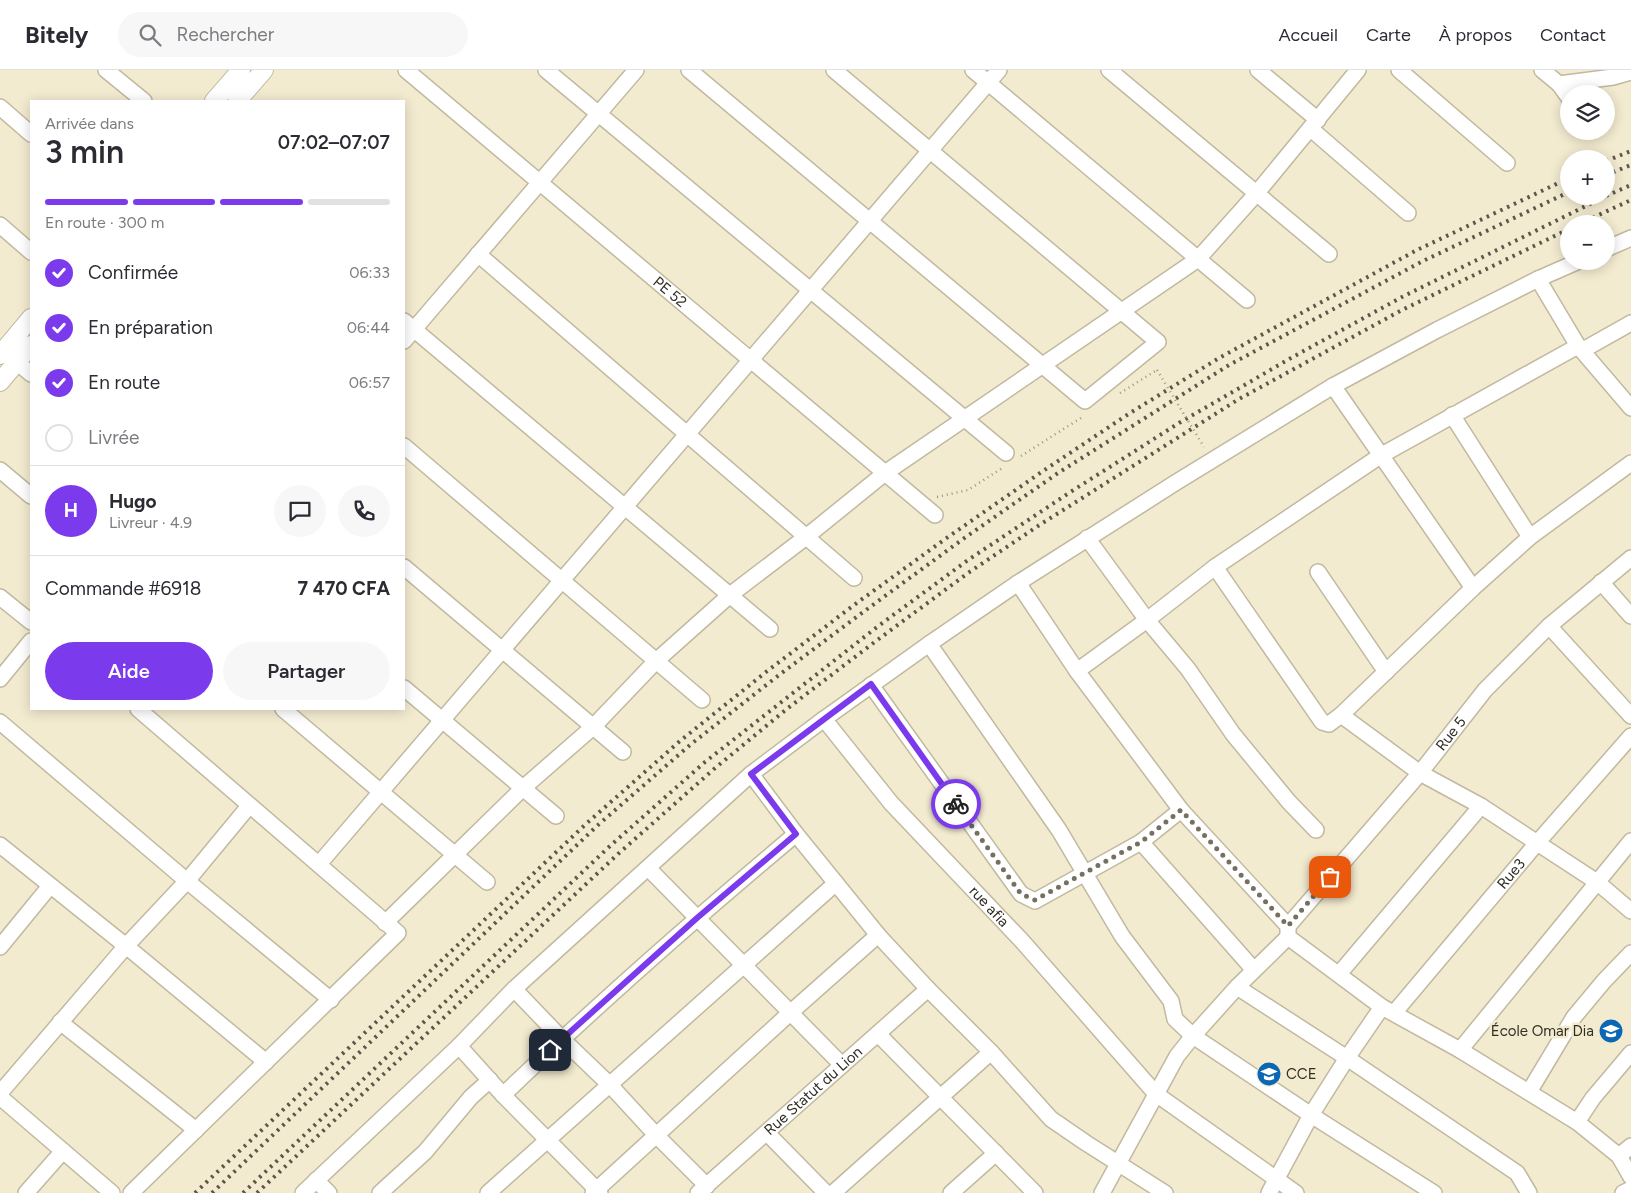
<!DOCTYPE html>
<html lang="fr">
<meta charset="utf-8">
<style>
body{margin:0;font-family:Figtree,sans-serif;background:#f7f7f7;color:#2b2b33;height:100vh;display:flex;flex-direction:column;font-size:19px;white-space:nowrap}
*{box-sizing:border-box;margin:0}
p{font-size:16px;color:#7c7c81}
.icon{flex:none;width:28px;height:28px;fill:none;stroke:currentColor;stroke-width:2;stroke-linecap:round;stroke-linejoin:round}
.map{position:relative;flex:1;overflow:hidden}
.sheet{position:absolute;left:30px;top:30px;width:375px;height:610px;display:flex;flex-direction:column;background:#fff;border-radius:0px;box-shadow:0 2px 12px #0003}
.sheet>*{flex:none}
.fabs{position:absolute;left:1560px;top:15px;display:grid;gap:10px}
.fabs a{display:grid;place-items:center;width:55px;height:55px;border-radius:50%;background:#fff;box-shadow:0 2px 12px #0003;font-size:25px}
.pin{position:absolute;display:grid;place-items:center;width:42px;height:42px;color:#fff;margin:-21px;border-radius:10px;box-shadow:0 2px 8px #0006}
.courier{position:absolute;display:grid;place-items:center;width:50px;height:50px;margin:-25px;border:4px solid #7c3aed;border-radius:50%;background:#fff;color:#222;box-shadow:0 1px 6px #0007}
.overview em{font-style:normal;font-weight:600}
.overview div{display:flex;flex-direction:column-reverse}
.overview{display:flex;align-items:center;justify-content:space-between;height:85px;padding:0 15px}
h1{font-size:32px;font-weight:600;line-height:38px}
.bar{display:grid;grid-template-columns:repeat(4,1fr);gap:8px 5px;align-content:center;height:60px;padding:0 15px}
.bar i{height:6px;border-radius:4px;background:#e1e1e2}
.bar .selected{background:#7c3aed}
.bar p{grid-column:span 4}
.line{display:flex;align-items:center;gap:12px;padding:0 15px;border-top:1px solid #e1e1e2}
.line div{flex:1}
.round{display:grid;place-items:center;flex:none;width:52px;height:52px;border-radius:26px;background:#f7f7f7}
ol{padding:0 15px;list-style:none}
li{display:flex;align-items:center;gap:15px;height:55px}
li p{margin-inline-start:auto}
li .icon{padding:5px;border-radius:50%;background:#7c3aed;color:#fff;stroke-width:4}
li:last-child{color:#7c7c81}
li i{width:28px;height:28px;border:2px solid #e1e1e2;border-radius:50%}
.button{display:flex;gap:10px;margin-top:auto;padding:10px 15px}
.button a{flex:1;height:58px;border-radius:30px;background:#7c3aed;color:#fff;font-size:20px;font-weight:600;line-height:58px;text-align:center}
.button a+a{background:#f7f7f7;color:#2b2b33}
header{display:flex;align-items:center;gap:30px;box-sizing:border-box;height:70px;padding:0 25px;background:#fff;border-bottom:1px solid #e1e1e2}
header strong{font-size:24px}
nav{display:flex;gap:28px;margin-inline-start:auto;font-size:18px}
.search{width:350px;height:45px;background:#f7f7f7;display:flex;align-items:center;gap:12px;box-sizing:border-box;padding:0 18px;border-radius:28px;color:#7c7c81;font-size:19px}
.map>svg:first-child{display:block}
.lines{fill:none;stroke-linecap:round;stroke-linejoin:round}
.minor-casing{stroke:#c1b99f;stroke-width:18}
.tertiary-casing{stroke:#c1b99f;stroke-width:20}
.path{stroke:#9b9582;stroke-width:2.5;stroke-dasharray:1 4;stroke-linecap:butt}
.minor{stroke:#fff;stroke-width:15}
.tertiary{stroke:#fff;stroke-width:18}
.rail{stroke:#5c574a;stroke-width:4;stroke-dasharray:2.5 5;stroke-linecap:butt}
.path-bridge{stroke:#9b9582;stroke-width:2.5;stroke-dasharray:1 4;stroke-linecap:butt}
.done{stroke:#767060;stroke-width:5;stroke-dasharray:0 9}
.route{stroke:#7c3aed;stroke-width:6}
.labels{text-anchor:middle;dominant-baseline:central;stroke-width:5;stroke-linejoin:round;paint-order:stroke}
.street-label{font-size:15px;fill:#322e24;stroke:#f3ebd0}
.poi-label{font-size:15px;fill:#322e24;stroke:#f3ebd0;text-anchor:end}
</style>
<header>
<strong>Bitely</strong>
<div class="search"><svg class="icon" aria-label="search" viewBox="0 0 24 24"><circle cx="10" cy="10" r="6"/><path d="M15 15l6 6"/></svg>Rechercher</div>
<nav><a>Accueil</a><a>Carte</a><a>À propos</a><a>Contact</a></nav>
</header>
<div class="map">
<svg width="1631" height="1123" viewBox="0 0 1631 1123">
<rect width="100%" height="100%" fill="#f3ebd0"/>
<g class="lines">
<defs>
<g id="minor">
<path d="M106 0 144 31"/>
<path id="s1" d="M406 0 935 445"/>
<path d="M546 0 1006 383"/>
<path d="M689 0 1085 331 1158 272 834 0"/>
<path d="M973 0 1247 230"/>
<path d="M1109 0 1329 184"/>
<path d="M1258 0 1318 50"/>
<path d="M1399 0 1507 93"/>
<path d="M1542 0 1559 14 1569 28"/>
<path d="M1559 14 1613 7 1631 2"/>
<path d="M0 37 31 64"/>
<path d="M1311 59 1408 143"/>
<path d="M0 155 31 182"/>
<path d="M1606 179 1631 168"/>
<path d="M478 184 854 508"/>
<path d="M1538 209 1578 276 1631 338"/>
<path d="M404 251 770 559"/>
<path d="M404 271 636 0"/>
<path d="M1583 280 1631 253"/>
<path d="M17 292 31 304"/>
<path d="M1333 316 1473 518"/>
<path d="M1452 345 1530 467"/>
<path d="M404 376 702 630"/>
<path d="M0 400 31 426"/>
<path d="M1087 468 1147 550 1188 599 1233 664 1289 732 1316 760"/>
<path d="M404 497 623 682"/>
<path d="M1215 497 1322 652 1329 654 1341 645 1473 518 1530 467 1631 393"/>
<path d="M1318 502 1386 602"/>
<path d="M1601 512 1631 546"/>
<path d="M1018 513 1077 601 1181 740 1288 856V867L1382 937 1460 980 1577 1052 1619 1086 1631 1107"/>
<path d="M0 527 31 552"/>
<path d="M1549 556 1631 646"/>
<path d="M929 574 1059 760 1122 866 1171 931 1175 949 1193 966 1311 1045 1434 1123"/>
<path d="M1077 601 1147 550 1215 497 1380 386 1578 276"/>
<path d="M0 609 31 571"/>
<path d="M871 615 1021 824 1035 831 1141 772 1181 740"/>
<path d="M404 618 556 746"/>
<path d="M283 639 487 812"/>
<path d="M1341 645 1420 703 1481 736 1597 812 1631 841"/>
<path id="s2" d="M824 649 891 733 1022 871 1156 1024 1296 1123"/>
<path d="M0 652 187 811 331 930"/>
<path d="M751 704 796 764 878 865 928 919 991 982 1051 1049 1086 1073 1165 1123"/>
<path d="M1141 772 1254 900"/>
<path d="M0 775 126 876 266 992"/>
<path d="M319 794 999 0"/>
<path d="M648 798 842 995"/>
<path d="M385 853 523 718 593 657 656 591 730 525 806 467 885 403 1198 189 1256 124 1358 0"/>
<path id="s3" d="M1288 856 1420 703 1485 620 1549 556 1631 488"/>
<path d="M0 877 50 816"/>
<path d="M1339 904 1481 736"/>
<path d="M1237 917 1347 988 1517 1103 1529 1123"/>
<path d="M514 919 562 969 610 1015 656 1065 707 1116"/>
<path id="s4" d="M1394 943 1537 773 1631 666"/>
<path d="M60 952 196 1060"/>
<path d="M878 964 1035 1123"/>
<path d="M459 976 503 1025 600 1123"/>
<path d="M1460 980 1631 771"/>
<path d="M1529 1022 1574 947 1604 911 1631 883"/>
<path d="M0 1023 126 876 187 811 249 736"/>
<path d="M503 1025C598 934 696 848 796 764"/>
<path d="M0 1027 112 1123"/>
<path d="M1577 1052 1593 1028 1631 983"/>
<path d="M767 1063 826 1123"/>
<path d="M1619 1086 1631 1076"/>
<path d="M316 1110 329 1123"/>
<path d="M26 1123 63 1081"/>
<path d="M131 1123 398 863 138 639"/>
<path d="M303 1123 459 976 514 919 751 704 824 649 929 574 1018 513 1175 413 1333 316 1437 260 1538 209 1579 191"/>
<path d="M380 1123 425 1082 471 1027 490 1010"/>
<path d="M488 1123 836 813"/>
<path d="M593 1123 790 943 878 865"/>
<path id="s5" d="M698 1123 928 919"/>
<path d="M833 1123 991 982"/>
<path d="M951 1123 996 1083"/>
<path d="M1102 1123 1177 986 1193 966 1237 917 1288 867"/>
<path d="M1269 1123 1311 1045 1347 988 1382 937"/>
<path d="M1623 1123 1631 1119"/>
</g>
<path id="tertiary" d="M214 31 241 0
M237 31 264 0
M0 285 31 248
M0 312 31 275"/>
</defs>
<use href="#minor" class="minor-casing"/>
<use href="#tertiary" class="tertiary-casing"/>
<path class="path" d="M1120 323 1157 300
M1021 386 1084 346
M937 427 968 420 1004 397"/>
<use href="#minor" class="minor"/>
<use href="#tertiary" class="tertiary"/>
<path class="rail" d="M1606 91 1631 81
M1606 105 1631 95
M1606 126 1631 115
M1579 154 1631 130
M195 1123 587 753 680 671 766 602 854 535 948 467 1043 401 1130 343 1219 288 1417 180 1569 108
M212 1123 598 755 690 675 779 605 870 537 963 469 1058 403 1229 295 1423 191 1569 122
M243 1123 610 776 705 692 877 557 968 490 1072 421 1179 353 1291 288 1402 227 1606 126
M257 1123 618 784 714 699 788 638 876 571 968 503 1041 454 1239 329 1402 240 1569 159"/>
<path class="path-bridge" d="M1157 300 1204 377"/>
</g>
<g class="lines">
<path class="done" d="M956 734 1021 824 1035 830 1141 772 1181 740 1288 856 1330 807"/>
<path class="route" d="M550 980 697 848 796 764 751 704 871 614 956 734"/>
</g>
<defs>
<symbol id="school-disc" viewBox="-11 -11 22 22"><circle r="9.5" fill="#0b66b3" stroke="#f3ebd0"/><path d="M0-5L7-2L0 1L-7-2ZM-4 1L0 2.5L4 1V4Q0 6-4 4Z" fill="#fff"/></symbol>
</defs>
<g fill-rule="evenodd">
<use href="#school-disc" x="1597" y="947" width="28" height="28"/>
<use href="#school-disc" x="1255" y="990" width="28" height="28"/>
</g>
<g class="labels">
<g class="street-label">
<text stroke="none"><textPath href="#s1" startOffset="345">PE 52</textPath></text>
<text stroke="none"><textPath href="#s3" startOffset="252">Rue 5</textPath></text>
<text stroke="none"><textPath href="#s4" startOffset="182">Rue3</textPath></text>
<text stroke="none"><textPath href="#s2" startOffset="250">rue afia</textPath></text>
<text stroke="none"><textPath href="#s5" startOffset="154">Rue Statut du Lion</textPath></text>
</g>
<g class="poi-label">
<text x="1594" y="961">École Omar Dia</text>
<text x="1286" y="1004" text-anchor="start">CCE</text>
</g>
</g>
</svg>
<div class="fabs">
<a><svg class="icon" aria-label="layers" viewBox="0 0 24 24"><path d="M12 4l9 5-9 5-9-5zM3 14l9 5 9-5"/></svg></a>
<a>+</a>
<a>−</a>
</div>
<div class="pin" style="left:1330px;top:807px;background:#ea580c"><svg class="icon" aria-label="bag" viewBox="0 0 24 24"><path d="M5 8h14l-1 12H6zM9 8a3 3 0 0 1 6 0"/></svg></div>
<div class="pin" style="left:550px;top:980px;background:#1f2937"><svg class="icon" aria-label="home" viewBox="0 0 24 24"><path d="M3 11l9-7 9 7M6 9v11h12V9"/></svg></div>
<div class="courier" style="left:956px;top:734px"><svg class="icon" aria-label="bike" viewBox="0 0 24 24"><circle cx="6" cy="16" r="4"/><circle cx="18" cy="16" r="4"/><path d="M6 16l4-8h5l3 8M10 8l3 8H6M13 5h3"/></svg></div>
<section class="sheet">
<div class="overview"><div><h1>3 min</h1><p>Arrivée dans</p></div><em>07:02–07:07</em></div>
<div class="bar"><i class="selected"></i><i class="selected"></i><i class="selected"></i><i></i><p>En route · 300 m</p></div>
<ol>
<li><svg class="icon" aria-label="check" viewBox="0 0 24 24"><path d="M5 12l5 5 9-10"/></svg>Confirmée<p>06:33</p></li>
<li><svg class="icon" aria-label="check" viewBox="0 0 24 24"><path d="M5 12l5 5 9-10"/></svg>En préparation<p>06:44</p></li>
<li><svg class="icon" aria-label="check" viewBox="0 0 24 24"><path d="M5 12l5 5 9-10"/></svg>En route<p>06:57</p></li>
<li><i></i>Livrée</li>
</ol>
<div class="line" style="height:90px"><b class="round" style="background:#7c3aed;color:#fff">H</b><div><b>Hugo</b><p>Livreur · 4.9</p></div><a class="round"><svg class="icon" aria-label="chat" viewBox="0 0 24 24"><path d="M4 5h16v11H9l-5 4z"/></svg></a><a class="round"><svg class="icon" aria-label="phone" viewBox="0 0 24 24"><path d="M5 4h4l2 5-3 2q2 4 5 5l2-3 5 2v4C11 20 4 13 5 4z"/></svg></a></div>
<div class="line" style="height:65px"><div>Commande #6918</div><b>7 470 CFA</b></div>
<div class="button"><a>Aide</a><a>Partager</a></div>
</section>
</div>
